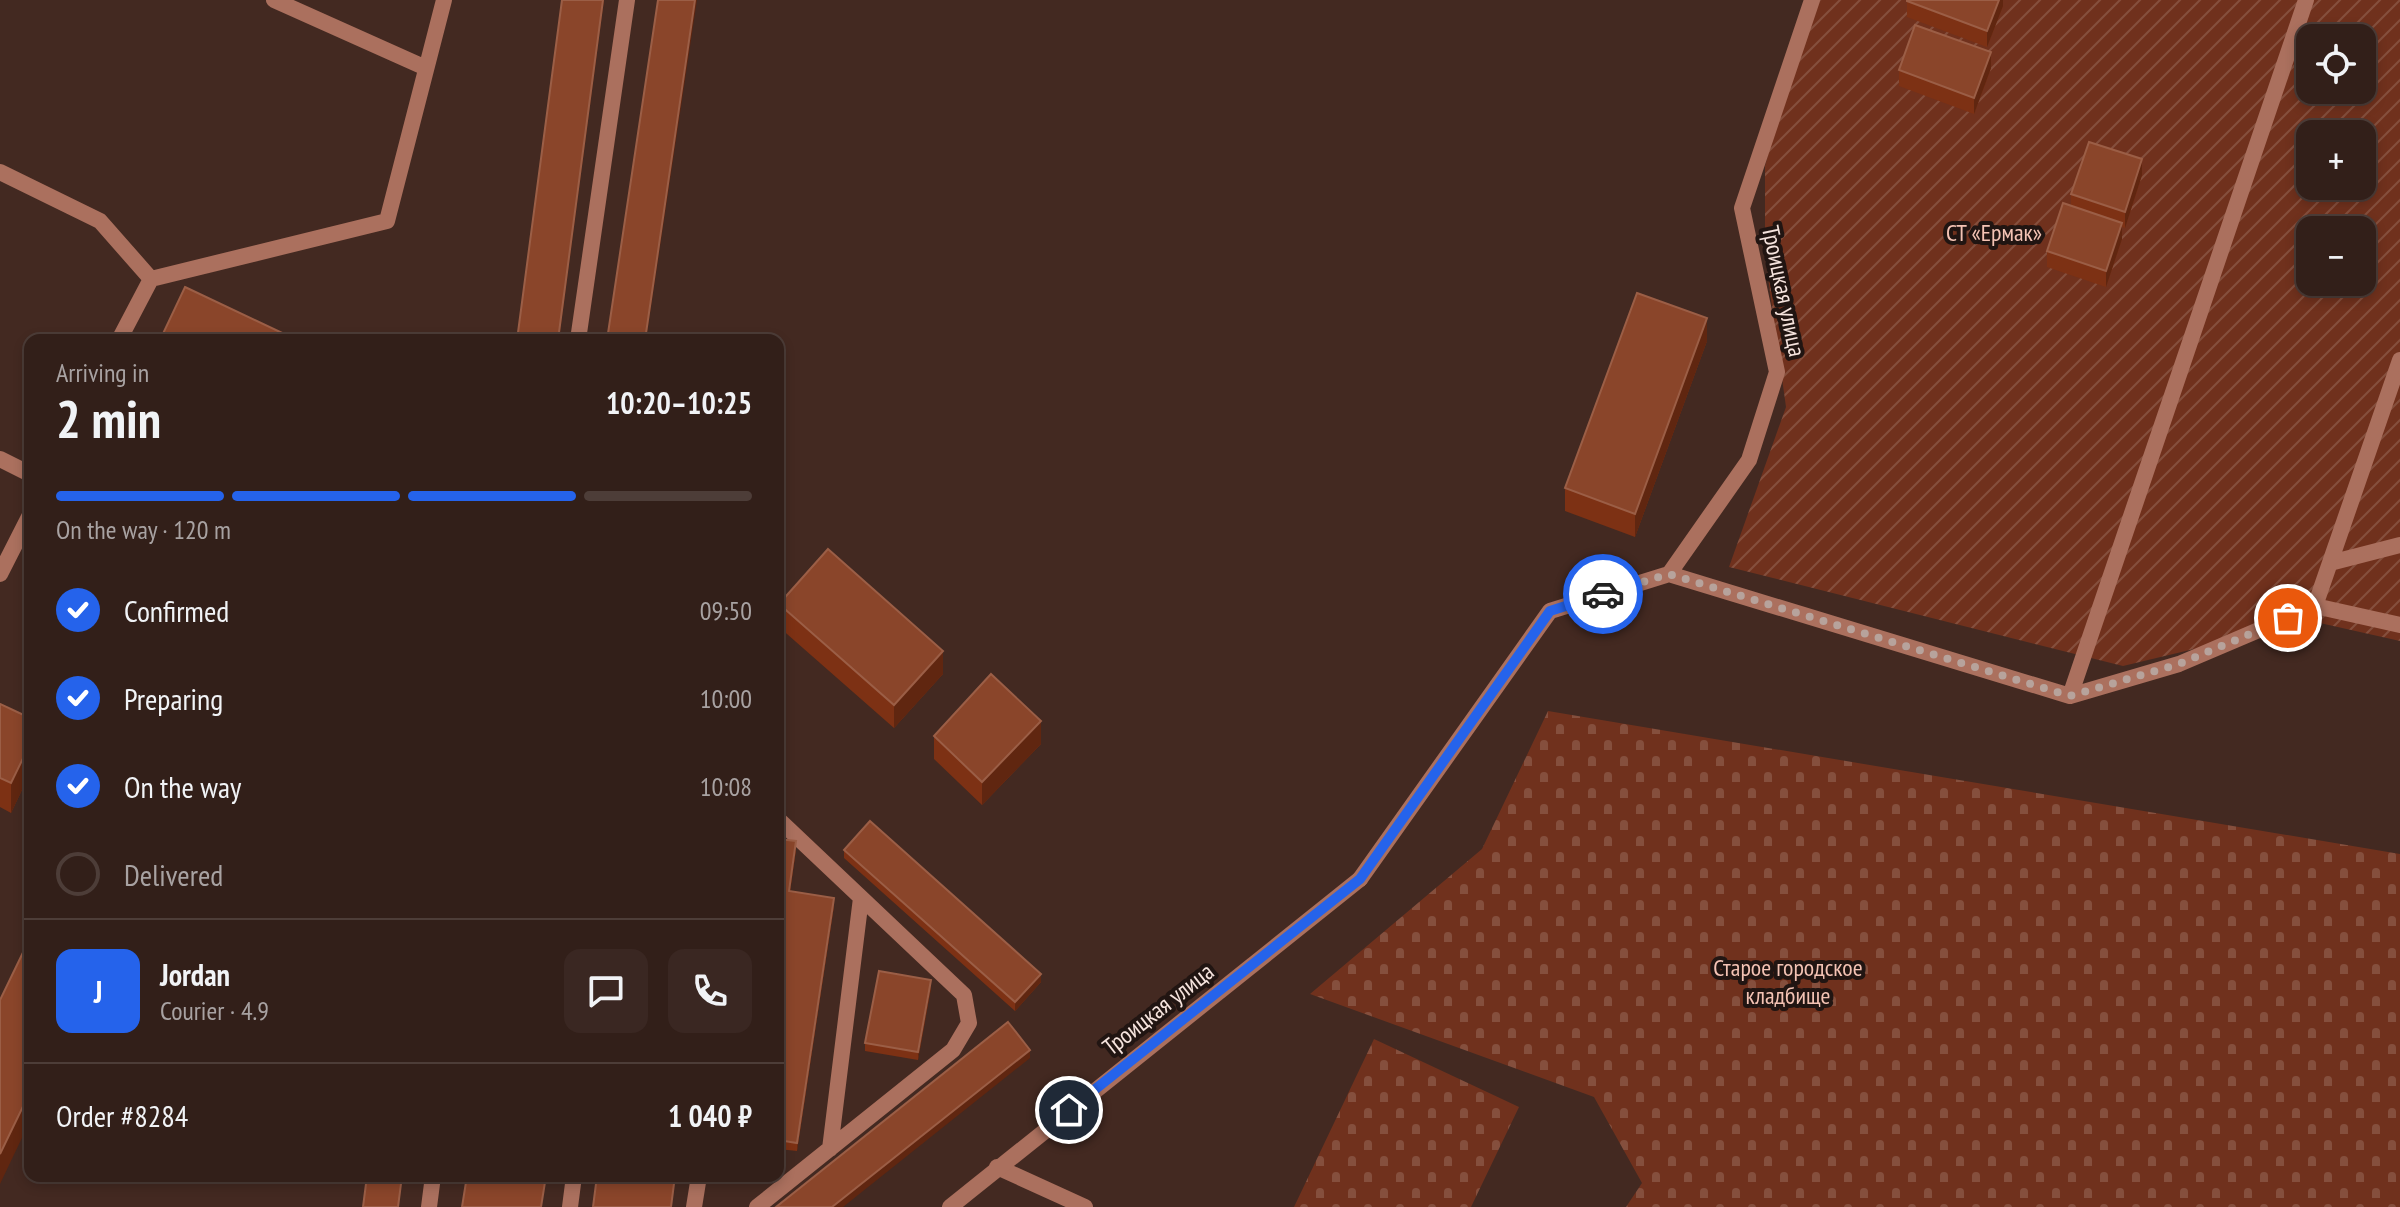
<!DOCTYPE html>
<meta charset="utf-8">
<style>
body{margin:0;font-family:"PT Sans Narrow",sans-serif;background:#3a2722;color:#f1f3f6;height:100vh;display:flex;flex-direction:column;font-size:30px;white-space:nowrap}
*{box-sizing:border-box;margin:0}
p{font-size:26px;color:#a8a2a2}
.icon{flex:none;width:44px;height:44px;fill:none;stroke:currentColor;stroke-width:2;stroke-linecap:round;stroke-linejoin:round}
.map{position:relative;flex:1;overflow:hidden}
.sheet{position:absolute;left:24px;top:334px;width:760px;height:848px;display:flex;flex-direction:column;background:#321f19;border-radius:16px;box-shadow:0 4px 12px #0003,0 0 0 2px #4d3d38}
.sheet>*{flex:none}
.fabs{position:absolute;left:2296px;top:24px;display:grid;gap:16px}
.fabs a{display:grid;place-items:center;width:80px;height:80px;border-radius:16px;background:#321f19;box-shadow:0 4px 12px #0003,0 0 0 2px #4d3d38;font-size:40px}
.pin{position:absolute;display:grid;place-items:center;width:68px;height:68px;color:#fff;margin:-34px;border:4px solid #fff;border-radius:50%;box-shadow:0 2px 8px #0007}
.courier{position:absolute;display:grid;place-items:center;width:80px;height:80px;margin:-40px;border:6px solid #2563eb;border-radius:50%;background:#fff;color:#222;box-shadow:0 2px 10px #0007}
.overview em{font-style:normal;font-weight:600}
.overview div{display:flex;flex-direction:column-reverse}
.overview{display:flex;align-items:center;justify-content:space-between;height:136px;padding:0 32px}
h1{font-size:52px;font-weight:600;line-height:60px}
.bar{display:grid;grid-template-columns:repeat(4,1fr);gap:12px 8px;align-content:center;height:96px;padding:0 32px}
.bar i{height:10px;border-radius:6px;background:#4d3d38}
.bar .on{background:#2563eb}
.bar p{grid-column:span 4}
.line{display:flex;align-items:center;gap:20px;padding:0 32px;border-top:2px solid #4d3d38}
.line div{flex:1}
.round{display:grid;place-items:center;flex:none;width:84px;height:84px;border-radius:16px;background:#3a2722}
ol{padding:0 32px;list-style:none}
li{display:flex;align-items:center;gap:24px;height:88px}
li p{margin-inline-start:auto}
li .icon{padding:8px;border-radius:50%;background:#2563eb;color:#fff;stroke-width:4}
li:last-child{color:#a8a2a2}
li i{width:44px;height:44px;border:4px solid #4d3d38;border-radius:50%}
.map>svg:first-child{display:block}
.cemetery{fill:url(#cemetery-stones)}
.garden{fill:url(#garden-furrows);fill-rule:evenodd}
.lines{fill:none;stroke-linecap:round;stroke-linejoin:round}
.lane{stroke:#ab705e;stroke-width:16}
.street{stroke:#ab705e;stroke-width:16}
.wall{fill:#7d3114}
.shaded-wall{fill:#602610}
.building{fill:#8a452a;stroke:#9b5e46;stroke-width:2}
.done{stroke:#b7a39c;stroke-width:8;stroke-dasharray:0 14.4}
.route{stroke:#2563eb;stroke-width:10}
.labels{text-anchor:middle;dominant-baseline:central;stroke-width:8;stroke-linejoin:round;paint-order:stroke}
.park-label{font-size:24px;fill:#f4c3b4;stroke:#211512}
.street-label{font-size:24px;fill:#f6e4de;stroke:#211512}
</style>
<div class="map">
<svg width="2400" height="1207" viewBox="0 0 2400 1207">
<defs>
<pattern id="cemetery-stones" width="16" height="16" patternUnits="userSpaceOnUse" patternTransform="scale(2)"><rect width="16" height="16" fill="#70311d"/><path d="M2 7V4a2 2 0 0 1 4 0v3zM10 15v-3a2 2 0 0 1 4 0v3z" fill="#854f3d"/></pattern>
<pattern id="garden-furrows" width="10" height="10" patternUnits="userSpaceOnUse" patternTransform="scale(2)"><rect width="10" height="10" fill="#70311d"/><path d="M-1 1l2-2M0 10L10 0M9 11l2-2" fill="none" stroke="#854f3d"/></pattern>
</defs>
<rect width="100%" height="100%" fill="#432921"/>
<path class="cemetery" d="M1548 711 2400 854V1207H1626L1642 1183 1594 1097 1310 994 1482 849Z
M1374 1039 1519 1107 1471 1207H1294Z"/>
<path class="garden" d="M1810 0H2400V641L2311 621 2123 666 1729 567 1786 407 1765 256V166ZM2310 38H2362V90H2310ZM2310 134H2362V186H2310ZM2310 230H2362V282H2310Z"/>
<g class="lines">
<path class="lane" d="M274 0 426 68
M0 172 100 221 151 279
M119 340 151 279 387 221 444 0
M578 340 627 0
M0 459 30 474
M2330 563 2400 545
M0 574 30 515
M1669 574 1749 460 1777 372 1742 208 1812 0
M2315 606 2400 360
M2070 696 2306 0
M1360 879 1550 611 1669 574 2070 696 2179 664 2315 606 2400 625
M830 1149 861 898
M997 1167 1085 1207
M429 1207 433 1176
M570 1207 574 1176
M694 1207 699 1176
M757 1207 953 1050 969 1023 964 995 778 819"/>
<path class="street" d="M950 1207 1360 879"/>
</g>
<path class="wall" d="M1907 0H2003V6L1987 47 1907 17Z
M1991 68 1974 114 1899 86V70Z
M2142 175 2125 228 2122 227V239L2106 287 2047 267V251L2071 206V194Z
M1707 341 1635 537 1565 511V488Z
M779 604 943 674 894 728 779 627Z
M0 704 30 718V773L11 813 0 807Z
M934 736 1041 744 982 805 934 759Z
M778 839 796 850 790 891 834 906 797 1151 778 1149Z
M844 850 1041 982 1015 1011 844 858Z
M931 988 918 1060 865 1051V1043Z
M718 1176H755L754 1181Z"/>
<path class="shaded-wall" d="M603 0H604L559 340H558Z
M695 0H697L646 340H645Z
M1999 0H2003V6L1987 47V31Z
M1991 52V68L1974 114V98Z
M2142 159V175L2125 228V212Z
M2122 223V239L2106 287V271Z
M1707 318V341L1635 537V514Z
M943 651V674L894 728V705Z
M1041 721V744L982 805V782Z
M30 744V773L11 813V783Z
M796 841V850L789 900V891Z
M834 898V906L797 1151V1143Z
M1041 974V982L1015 1011V1002Z
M931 980V988L918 1060V1052Z
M1030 1050V1058L843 1207H832Z
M30 1092V1121L0 1184V1154Z"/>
<path class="building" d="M562 0H603L558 340H517Z
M658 0H695L645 340H607Z
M1907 0H1999L1987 31 1907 1Z
M1915 25 1991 52 1974 98 1899 70Z
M2089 142 2142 159 2125 212 2071 194Z
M2063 203 2122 223 2106 271 2047 251Z
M185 287 297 340H160Z
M1637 293 1707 318 1635 514 1565 488Z
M828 549 943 651 894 705 779 604Z
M991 674 1041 721 982 782 934 736Z
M0 704 30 718V744L11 783 0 778Z
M870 821 1041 974 1015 1002 844 850Z
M778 839 796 841 789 891 834 898 797 1143 778 1140Z
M30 938V1092L0 1154V1000Z
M879 971 931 980 918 1052 865 1043Z
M1008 1022 1030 1050 832 1207H776Z
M367 1176H402L398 1207H363Z
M467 1176H546L541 1207H462Z
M597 1176H675L671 1207H593Z"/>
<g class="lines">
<path class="done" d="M1603 594 1669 574 2070 696 2179 664 2288 618"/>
<path class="route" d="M1069 1110 1360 879 1550 611 1603 594"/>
</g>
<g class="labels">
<g class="park-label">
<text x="1994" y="232">СТ «Ермак»</text>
<text x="1788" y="967">Старое городское<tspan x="1788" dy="28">кладбище</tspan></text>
</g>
<g class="street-label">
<text transform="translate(1784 291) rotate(78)">Троицкая улица</text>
<text transform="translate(1158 1009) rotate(-38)">Троицкая улица</text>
</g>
</g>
</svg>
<div class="fabs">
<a><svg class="icon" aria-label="locate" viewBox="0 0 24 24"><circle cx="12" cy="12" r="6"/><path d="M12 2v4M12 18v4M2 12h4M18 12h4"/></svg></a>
<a>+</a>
<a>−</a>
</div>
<div class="pin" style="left:2288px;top:618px;background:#ea580c"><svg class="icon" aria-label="bag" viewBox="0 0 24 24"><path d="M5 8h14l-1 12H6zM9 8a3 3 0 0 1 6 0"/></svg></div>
<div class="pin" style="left:1069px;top:1110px;background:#1f2937"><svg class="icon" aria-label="home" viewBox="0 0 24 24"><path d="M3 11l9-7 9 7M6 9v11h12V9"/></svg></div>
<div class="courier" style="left:1603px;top:594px"><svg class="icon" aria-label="car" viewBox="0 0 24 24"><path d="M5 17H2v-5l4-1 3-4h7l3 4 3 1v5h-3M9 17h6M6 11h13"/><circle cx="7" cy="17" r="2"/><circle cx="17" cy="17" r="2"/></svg></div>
<section class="sheet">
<div class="overview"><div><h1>2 min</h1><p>Arriving in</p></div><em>10:20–10:25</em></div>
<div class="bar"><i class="on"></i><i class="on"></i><i class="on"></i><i></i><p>On the way · 120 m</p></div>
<ol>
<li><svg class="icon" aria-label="check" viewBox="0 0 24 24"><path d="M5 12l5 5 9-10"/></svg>Confirmed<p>09:50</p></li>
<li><svg class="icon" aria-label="check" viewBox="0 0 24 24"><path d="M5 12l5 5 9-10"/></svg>Preparing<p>10:00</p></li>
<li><svg class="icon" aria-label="check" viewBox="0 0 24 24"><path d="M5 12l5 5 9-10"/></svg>On the way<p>10:08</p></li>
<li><i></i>Delivered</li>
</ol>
<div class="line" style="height:144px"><b class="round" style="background:#2563eb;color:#fff">J</b><div><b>Jordan</b><p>Courier · 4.9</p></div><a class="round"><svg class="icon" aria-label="chat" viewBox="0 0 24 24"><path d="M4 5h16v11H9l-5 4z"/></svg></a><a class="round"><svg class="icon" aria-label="phone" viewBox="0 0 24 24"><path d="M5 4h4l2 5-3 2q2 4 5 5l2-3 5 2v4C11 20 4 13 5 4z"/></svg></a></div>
<div class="line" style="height:104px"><div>Order #8284</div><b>1 040 ₽</b></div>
</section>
</div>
